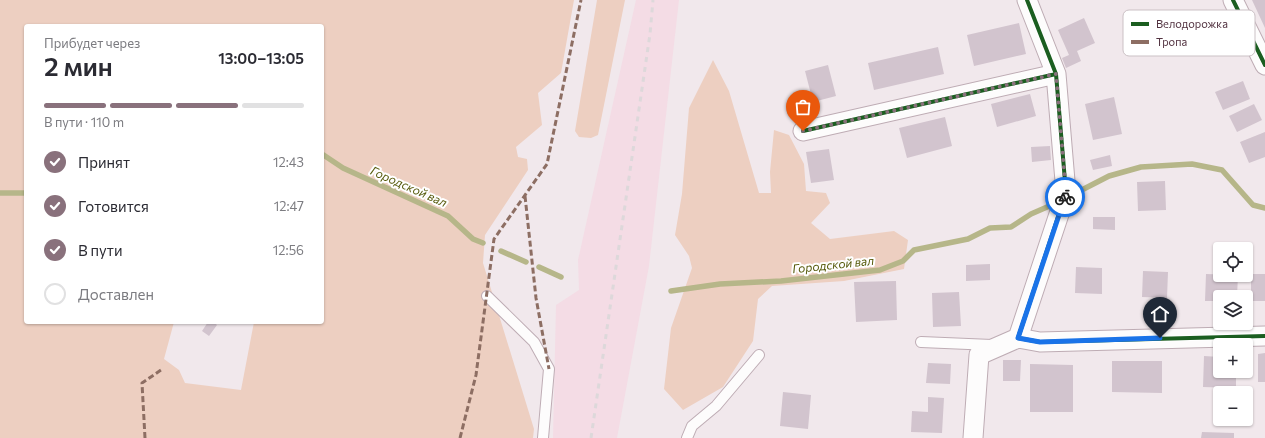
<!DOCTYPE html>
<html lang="ru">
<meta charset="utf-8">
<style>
body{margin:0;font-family:Commissioner,sans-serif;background:#f7f7f7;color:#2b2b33;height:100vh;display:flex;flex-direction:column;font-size:15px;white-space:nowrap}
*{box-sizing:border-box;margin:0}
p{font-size:13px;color:#7c7c81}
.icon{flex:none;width:22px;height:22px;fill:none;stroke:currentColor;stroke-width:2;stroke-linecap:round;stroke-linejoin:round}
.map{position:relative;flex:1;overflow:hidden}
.drawer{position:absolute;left:24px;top:24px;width:300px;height:300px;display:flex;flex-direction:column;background:#fff;border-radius:4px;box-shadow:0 1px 3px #0004}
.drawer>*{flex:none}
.buttons{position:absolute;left:1213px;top:242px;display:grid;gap:8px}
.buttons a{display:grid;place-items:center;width:40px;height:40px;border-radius:4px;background:#fff;box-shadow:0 1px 3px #0004;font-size:20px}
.pin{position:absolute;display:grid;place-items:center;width:34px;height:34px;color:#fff;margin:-41px -17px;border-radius:50% 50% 50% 0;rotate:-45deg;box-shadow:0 0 4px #0007}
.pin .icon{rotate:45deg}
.courier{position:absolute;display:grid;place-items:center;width:40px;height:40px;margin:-20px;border:3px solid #1a73e8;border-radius:50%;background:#fff;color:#222;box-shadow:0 1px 5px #0007}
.summary em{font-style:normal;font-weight:600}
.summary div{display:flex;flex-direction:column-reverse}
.summary{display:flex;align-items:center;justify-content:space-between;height:68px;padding:0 20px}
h1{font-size:26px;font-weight:600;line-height:30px}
.bar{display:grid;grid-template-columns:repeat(4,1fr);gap:6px 4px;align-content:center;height:48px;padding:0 20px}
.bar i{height:5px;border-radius:3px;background:#e1e1e2}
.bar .active{background:#89717c}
.bar p{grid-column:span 4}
ol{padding:0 20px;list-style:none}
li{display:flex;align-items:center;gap:12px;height:44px}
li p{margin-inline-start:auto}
li .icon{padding:4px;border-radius:50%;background:#89717c;color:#fff;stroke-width:4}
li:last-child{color:#7c7c81}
li i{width:22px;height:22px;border:2px solid #e1e1e2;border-radius:50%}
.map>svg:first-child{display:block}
.built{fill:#f4dce5}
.green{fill:#edcfc1;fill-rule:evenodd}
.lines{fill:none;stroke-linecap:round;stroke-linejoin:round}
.stream{stroke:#b6b689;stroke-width:5.5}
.building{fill:#d2c4ce}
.service-casing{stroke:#beacb4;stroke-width:12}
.minor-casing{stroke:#beacb4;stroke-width:21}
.service{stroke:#fdfcfc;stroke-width:10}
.minor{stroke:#fdfcfc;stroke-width:19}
.rail{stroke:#ddd8da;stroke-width:3;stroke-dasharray:5 5;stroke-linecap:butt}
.quiet{stroke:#8d6e63;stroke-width:3;stroke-dasharray:6 3;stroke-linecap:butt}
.cycleway-casing{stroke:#fff;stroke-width:6}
.cycleway{stroke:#1b5e20;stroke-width:4}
.done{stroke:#89717c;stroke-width:4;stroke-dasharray:0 7.2}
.route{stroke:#1a73e8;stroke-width:5}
.labels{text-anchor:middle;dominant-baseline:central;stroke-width:4;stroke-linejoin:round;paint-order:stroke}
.water-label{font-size:12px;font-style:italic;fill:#545808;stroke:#fff}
.key{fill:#fff;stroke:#cbc1c5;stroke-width:1}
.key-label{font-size:11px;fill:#51313f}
</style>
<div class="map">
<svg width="1265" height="438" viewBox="0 0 1265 438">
<rect width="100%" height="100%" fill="#f1e8ec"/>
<path class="built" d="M636 0H679L649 266 617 438H553L556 305 579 290 578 260Z"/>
<path class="green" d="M0 0H574L561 73 538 93 542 125 516 147 518 157 527 159 528 170 485 235 483 263 534 429 533 438H0ZM26 26H322V322H254L241 390 185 383 179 370 164 359 174 322H26Z
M597 0H625L598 135 591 138 579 137 575 131Z
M713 60 729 91 759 193H771L770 172 774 130 789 135 804 164 806 191 826 193 830 203 811 223 830 239 894 231 908 240 904 269 844 281 772 286 758 299 753 341 723 387 683 410 664 389 671 328 692 268 689 256 675 235 682 194 689 108Z"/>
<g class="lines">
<path class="stream" d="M322 154 343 168 448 216 473 239 483 243
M0 193H26
M1072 195 1109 176 1141 167 1192 164 1222 170 1253 205 1265 208
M501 251 526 262
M539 267 561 277
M671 291 720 284 781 281 880 270 903 261 914 250 968 239 990 228 1011 227 1031 214 1054 204"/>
</g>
<path class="building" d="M1252 0H1265V28Z
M1084 18 1095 43 1077 51 1081 61 1066 68 1062 58 1069 55 1058 30Z
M1019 23 1026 54 974 66 967 35Z
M938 47 944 74 874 90 868 63Z
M828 65 836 96 813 102 805 71Z
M1243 81 1250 99 1223 110 1215 92Z
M1030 94 1036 116 997 127 991 104Z
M1114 97 1122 134 1093 140 1085 104Z
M1254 104 1262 120 1237 132 1229 116Z
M945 117 952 146 907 158 899 128Z
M1265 132V157L1249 163 1240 142Z
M1050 146 1051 160 1032 162 1031 147Z
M829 149 834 180 811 183 806 152Z
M1110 155 1112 166 1093 170 1090 160Z
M1165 181 1166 210 1138 211 1137 182Z
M1093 217H1115V230L1093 229Z
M990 264V280L966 281V265Z
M1076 267 1102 268V294L1075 293Z
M1143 271 1168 272 1167 298 1142 297Z
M1206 274 1238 275 1237 297H1220V301H1205Z
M1251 274H1265V301H1251Z
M896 281 897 320 856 322 854 282Z
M959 292 961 326 933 327 932 293Z
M208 322H214L217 325 209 336 202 331Z
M1265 353V382H1258V354Z
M1204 356 1220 357V371H1236V388L1203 387Z
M1003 360H1021L1020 381H1003Z
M1112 361H1162V393L1112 392Z
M928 363 951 364 950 384 926 383Z
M1030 364 1073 365V412H1030Z
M783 392 811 395 808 429 780 426Z
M928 397 944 398 942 433 911 432 912 411 928 412Z
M1202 432 1234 433V438H1201Z"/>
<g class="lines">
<defs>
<path id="service" d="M487 296 534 342 549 369 543 438
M921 342 992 345
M687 438 692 426 716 406 759 355"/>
<path id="minor" d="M1233 0 1265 65
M803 131 1056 74
M1018 338 1066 193 1056 74 1027 0
M1018 338 1040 342 1265 336
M973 438 979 355 1018 338"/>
</defs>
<use href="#service" class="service-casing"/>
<use href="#minor" class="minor-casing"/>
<use href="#service" class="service"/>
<use href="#minor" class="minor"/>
<path class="rail" d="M591 438 650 34 653 0"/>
<path class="quiet" d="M525 196 536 298 549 369
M145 438 142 383 161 370
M460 438 476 375 494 239 547 164 581 0"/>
<defs>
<path id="cycleway" d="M1027 0 1056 74 1066 193 1018 338 1040 342 1265 336
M1233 0 1265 65
M803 131 1056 74"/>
</defs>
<use href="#cycleway" class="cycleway-casing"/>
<use href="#cycleway" class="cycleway"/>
</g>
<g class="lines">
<path class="done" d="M803 131 1056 74 1066 193 1065 197"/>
<path class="route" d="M1065 197 1018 338 1040 342 1160 338"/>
</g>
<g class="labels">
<g class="water-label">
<text transform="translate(409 186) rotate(24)">Городской вал</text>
<text transform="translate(833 264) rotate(-6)">Городской вал</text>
</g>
</g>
<rect x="1123" y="10" width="132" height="46" rx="6" class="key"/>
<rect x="1131" y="22" width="18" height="4" fill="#1b5e20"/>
<rect x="1131" y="40" width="18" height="4" fill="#8d6e63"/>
<g class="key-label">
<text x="1156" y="28">Велодорожка</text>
<text x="1156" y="46">Тропа</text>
</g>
</svg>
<div class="buttons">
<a><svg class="icon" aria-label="locate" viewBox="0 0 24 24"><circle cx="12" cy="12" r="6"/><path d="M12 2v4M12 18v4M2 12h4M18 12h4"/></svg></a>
<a><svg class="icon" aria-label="layers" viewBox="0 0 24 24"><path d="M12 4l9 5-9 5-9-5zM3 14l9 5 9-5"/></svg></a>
<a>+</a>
<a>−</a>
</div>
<div class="pin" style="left:803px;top:131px;background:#ea580c"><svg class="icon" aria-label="bag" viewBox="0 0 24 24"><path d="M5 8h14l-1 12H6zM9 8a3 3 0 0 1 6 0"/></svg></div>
<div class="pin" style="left:1160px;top:338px;background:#1f2937"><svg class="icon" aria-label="home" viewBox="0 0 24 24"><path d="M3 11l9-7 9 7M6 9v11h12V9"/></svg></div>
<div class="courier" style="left:1065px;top:197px"><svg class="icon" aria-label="bike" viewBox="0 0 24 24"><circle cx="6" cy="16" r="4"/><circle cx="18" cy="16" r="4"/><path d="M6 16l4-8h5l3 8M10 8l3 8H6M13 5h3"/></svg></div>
<section class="drawer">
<div class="summary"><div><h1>2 мин</h1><p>Прибудет через</p></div><em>13:00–13:05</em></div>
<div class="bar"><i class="active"></i><i class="active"></i><i class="active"></i><i></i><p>В пути · 110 m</p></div>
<ol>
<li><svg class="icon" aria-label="check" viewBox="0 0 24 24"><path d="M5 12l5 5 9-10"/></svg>Принят<p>12:43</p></li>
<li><svg class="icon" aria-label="check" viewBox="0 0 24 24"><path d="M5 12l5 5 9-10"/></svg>Готовится<p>12:47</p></li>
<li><svg class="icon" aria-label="check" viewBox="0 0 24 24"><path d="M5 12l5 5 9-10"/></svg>В пути<p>12:56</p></li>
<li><i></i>Доставлен</li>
</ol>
</section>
</div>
